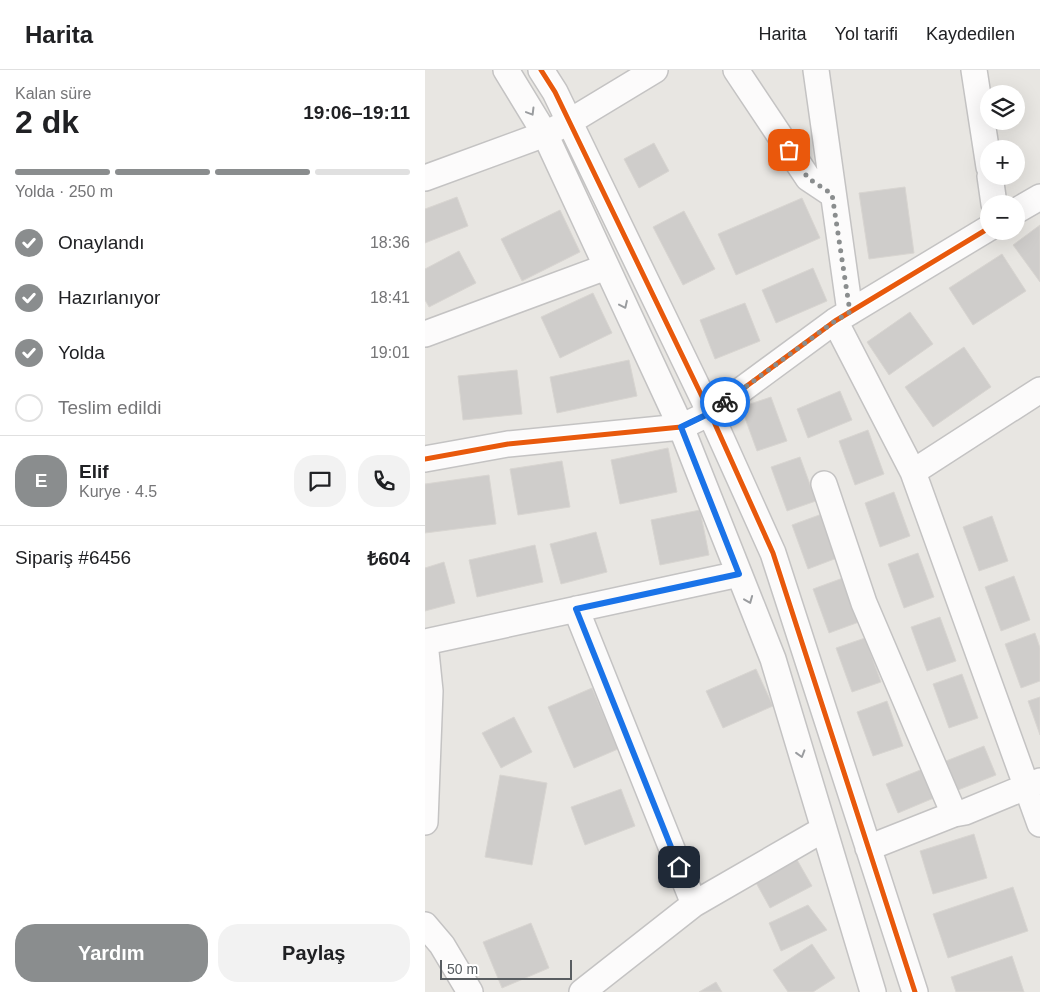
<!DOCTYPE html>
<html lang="tr">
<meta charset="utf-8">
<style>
body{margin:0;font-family:Helvetica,sans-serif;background:#f2f2f2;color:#202124;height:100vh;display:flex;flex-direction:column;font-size:19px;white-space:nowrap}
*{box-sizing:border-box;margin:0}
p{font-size:16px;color:#757577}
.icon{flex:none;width:28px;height:28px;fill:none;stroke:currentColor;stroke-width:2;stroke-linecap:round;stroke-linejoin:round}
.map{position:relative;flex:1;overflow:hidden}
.sheet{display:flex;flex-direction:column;background:#fff;width:425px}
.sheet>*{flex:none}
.controls{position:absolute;left:555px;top:15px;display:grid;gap:10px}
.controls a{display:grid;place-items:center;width:45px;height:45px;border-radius:50%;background:#fff;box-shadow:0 5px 20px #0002;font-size:25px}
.scale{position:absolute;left:15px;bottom:12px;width:132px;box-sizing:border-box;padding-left:5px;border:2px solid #585d61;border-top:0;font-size:14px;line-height:18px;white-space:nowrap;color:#585d61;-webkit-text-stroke:4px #fff;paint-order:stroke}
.pin{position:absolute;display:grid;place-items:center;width:42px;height:42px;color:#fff;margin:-21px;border-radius:10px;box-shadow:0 2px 8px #0006}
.courier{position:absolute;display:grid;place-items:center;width:50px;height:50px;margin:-25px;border:4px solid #1a73e8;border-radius:50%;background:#fff;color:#222;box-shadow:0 1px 6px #0007}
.summary em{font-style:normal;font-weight:600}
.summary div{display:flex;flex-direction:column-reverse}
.summary{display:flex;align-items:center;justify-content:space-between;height:85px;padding:0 15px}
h1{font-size:32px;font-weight:600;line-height:38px}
.bar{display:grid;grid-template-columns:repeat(4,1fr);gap:8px 5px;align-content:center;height:60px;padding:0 15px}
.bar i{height:6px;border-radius:4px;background:#e0e0e0}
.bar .selected{background:#8a8d8e}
.bar p{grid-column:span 4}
.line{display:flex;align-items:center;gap:12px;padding:0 15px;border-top:1px solid #e0e0e0}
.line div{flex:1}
.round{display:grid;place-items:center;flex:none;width:52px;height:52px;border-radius:20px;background:#f2f2f2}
ol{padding:0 15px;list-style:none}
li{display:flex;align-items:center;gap:15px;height:55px}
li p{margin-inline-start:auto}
li .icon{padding:5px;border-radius:50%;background:#8a8d8e;color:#fff;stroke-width:4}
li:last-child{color:#757577}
li i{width:28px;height:28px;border:2px solid #e0e0e0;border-radius:50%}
.primary-button{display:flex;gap:10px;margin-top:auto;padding:10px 15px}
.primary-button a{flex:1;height:58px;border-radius:20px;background:#8a8d8e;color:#fff;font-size:20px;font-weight:600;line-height:58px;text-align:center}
.primary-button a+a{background:#f2f2f2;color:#202124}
header{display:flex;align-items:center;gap:30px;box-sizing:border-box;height:70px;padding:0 25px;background:#fff;border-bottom:1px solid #e0e0e0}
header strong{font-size:24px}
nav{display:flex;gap:28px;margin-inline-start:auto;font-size:18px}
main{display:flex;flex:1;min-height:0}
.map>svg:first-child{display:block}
.building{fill:#cfcdcb;stroke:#d8d5d1}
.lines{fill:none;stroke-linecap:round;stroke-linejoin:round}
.minor-casing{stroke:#c4c3c3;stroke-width:28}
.minor{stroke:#fcfbfb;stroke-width:25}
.cycleway-casing{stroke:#fff;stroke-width:8}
.cycleway{stroke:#e8590c;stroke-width:5}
.oneway{stroke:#9a9c9f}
.done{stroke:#8a8d8e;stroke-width:5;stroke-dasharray:0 9}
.route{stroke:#1a73e8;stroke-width:6}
</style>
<header>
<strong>Harita</strong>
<nav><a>Harita</a><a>Yol tarifi</a><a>Kaydedilen</a></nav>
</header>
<main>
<section class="sheet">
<div class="summary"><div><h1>2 dk</h1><p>Kalan süre</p></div><em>19:06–19:11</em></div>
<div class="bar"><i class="selected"></i><i class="selected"></i><i class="selected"></i><i></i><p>Yolda · 250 m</p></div>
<ol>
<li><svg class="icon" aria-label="check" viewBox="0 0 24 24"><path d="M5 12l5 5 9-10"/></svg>Onaylandı<p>18:36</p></li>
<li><svg class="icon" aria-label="check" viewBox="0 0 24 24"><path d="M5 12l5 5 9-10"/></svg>Hazırlanıyor<p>18:41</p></li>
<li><svg class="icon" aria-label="check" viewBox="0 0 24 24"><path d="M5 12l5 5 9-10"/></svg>Yolda<p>19:01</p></li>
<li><i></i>Teslim edildi</li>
</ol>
<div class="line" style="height:90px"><b class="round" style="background:#8a8d8e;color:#fff">E</b><div><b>Elif</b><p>Kurye · 4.5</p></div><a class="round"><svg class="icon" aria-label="chat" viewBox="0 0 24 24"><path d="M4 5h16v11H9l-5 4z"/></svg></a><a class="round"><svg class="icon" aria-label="phone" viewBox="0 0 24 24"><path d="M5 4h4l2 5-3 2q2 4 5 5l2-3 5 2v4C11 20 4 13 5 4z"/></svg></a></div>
<div class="line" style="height:65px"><div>Sipariş #6456</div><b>₺604</b></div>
<div class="primary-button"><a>Yardım</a><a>Paylaş</a></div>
</section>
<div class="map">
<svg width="615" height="922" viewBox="0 0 615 922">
<rect width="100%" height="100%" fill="#e8e6e2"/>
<path class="building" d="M229 73 244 101 214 118 199 89Z
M480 117 489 183 444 189 434 123Z
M32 127 43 156 0 173V139Z
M377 128 395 168 311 205 293 164Z
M135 140 155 182 97 211 76 169Z
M259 141 290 199 258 215 228 157Z
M615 155V212L588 175Z
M34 181 51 213 4 237 0 230V199Z
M577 184 601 221 548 255 524 218Z
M388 198 402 231 351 253 337 220Z
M168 223 187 263 135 288 116 247Z
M320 233 335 271 290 289 275 250Z
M485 242 508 274 464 305 442 272Z
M539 277 566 317 508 357 480 317Z
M204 290 212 326 132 343 125 307Z
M92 300 97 344 38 350 33 306Z
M415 321 427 350 383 368 372 339Z
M346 327 362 371 332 381 316 337Z
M443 360 459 404 430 415 414 371Z
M243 378 252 422 195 434 186 390Z
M375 387 391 431 362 441 346 397Z
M137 391 145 437 93 445 85 399Z
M64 405 71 454 0 463V414Z
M469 422 485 466 455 477 440 433Z
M275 440 284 485 235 495 226 450Z
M397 444 412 488 383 499 367 455Z
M567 446 583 491 554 501 538 457Z
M171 462 182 502 136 514 125 474Z
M110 475 118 512 52 527 44 490Z
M493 483 509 527 479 538 463 494Z
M19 492 30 533 0 541V498Z
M589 506 605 550 576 561 560 517Z
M418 508 434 552 404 563 388 519Z
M515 547 531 591 502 601 486 557Z
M610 563 615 578V611L596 618 580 574Z
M440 568 456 612 427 622 411 578Z
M331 599 348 636 298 658 281 621Z
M537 604 553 648 524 658 508 614Z
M167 618 193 679 149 698 123 637Z
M615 627V665L603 631Z
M462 631 478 676 448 686 432 642Z
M89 647 107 682 76 698 57 663Z
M559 676 571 705 528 722 516 693Z
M505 696 516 725 473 743 461 714Z
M75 705 122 713 107 795 60 787Z
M196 719 210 756 160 775 146 737Z
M549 764 562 808 508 824 495 781Z
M371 788 387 816 345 838 330 811Z
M588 817 603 861 523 888 508 844Z
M383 835 402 860 356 881 344 853Z
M106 853 124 898 77 918 58 872Z
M387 874 410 908 388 922H363L348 900Z
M587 886 599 922H531L526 907Z
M291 912 297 922H274Z"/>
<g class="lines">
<defs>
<path id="minor" d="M81 0 120 64 256 357 348 589 448 922
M116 0 130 22 285 343 348 483 490 922
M311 0 383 108 407 124
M391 0 425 242
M549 0 564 97
M565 106 569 134
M0 108 120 64 144 52 230 0
M591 141 615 127
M410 251 488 402 615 754
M0 264 181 197
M0 389 83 374 256 357 285 343 410 251 564 158
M488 402 615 320
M399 414 439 533 529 744
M151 539 269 834
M0 572 314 504
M0 752 5 621 0 572
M443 778 529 744 540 742 615 711
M0 855 17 875 45 922
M157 922 269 834 399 759"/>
</defs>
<use href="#minor" class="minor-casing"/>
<use href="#minor" class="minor"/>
<defs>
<path id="cycleway" d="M116 0 130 22 285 343 348 483 490 922
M0 389 83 374 256 357 285 343 410 251 564 158"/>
</defs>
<use href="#cycleway" class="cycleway-casing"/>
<use href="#cycleway" class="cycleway"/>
</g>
<defs><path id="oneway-chevron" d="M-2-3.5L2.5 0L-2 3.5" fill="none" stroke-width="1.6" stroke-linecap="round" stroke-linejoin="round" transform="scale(1.25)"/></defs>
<g class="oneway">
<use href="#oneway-chevron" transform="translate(106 42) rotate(59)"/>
<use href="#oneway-chevron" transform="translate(199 235) rotate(65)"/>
<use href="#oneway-chevron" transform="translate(324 530) rotate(68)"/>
<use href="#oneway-chevron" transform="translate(376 684) rotate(73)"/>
</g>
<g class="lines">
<path class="done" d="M300 332 410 251 425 242 407 124 383 108 364 80"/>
<path class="route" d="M254 797 151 539 314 504 256 357 285 343 300 332"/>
</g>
</svg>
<div class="controls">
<a><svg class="icon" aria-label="layers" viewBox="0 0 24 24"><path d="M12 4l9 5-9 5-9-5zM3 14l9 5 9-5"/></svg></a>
<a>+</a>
<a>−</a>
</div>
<div class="scale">50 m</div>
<div class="pin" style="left:364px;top:80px;background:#ea580c"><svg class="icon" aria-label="bag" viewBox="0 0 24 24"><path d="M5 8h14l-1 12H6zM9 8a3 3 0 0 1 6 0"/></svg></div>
<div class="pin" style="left:254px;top:797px;background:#1f2937"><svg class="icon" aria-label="home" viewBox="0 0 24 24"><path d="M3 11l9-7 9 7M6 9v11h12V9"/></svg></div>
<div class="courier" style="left:300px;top:332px"><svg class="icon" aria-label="bike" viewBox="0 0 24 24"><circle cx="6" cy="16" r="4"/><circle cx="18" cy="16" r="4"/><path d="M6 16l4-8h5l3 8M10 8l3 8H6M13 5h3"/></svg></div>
</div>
</main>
